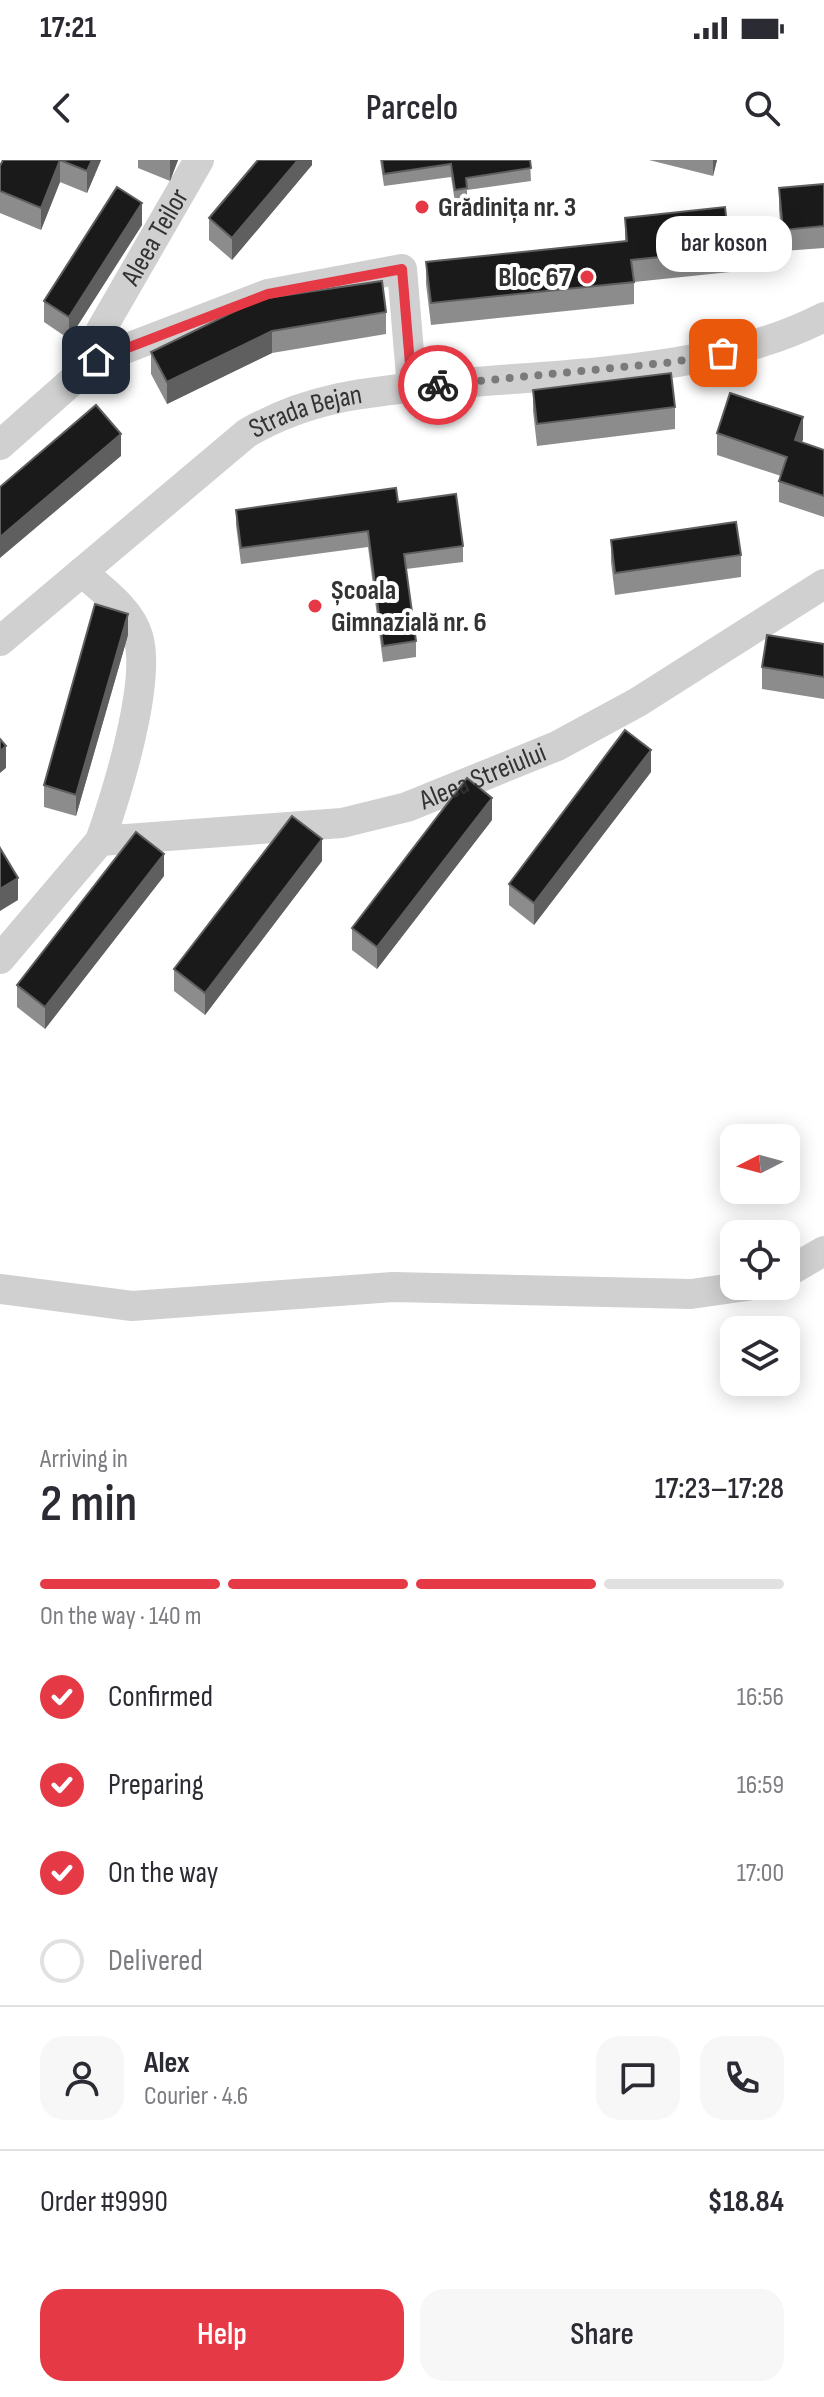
<!DOCTYPE html>
<meta charset="utf-8">
<style>
body{margin:0;font-family:"Sofia Sans Condensed",sans-serif;background:#f7f7f7;color:#2b2b33;height:100vh;display:flex;flex-direction:column;font-size:30px;white-space:nowrap}
*{box-sizing:border-box;margin:0}
p{font-size:26px;color:#7c7c81}
.icon{flex:none;width:44px;height:44px;fill:none;stroke:currentColor;stroke-width:2;stroke-linecap:round;stroke-linejoin:round}
.map{position:relative;height:1261px;overflow:hidden}
.details{display:flex;flex-direction:column;background:#fff;flex:1}
.details>*{flex:none}
.needle{width:52px;rotate:264deg}
.controls{position:absolute;left:720px;top:964px;display:grid;gap:16px}
.controls a{display:grid;place-items:center;width:80px;height:80px;border-radius:16px;background:#fff;box-shadow:0 4px 20px #0003;font-size:40px}
.pin{position:absolute;display:grid;place-items:center;width:68px;height:68px;color:#fff;margin:-34px;border-radius:16px;box-shadow:0 4px 12px #0006}
.courier{position:absolute;display:grid;place-items:center;width:80px;height:80px;margin:-40px;border:6px solid #e63946;border-radius:50%;background:#fff;color:#222;box-shadow:0 2px 10px #0007}
.bubble{position:absolute;height:56px;border-radius:24px;background:#fff;box-shadow:0 4px 20px #0003;font-size:26px;font-weight:600;line-height:56px;text-align:center}
.overview em{font-style:normal;font-weight:600}
.overview div{display:flex;flex-direction:column-reverse}
.overview{display:flex;align-items:center;justify-content:space-between;height:136px;padding:0 40px}
h1{font-size:52px;font-weight:600;line-height:60px}
.bar{display:grid;grid-template-columns:repeat(4,1fr);gap:12px 8px;align-content:center;height:96px;padding:0 40px}
.bar i{height:10px;border-radius:6px;background:#e1e1e2}
.bar .on{background:#e63946}
.bar p{grid-column:span 4}
.line{display:flex;align-items:center;gap:20px;padding:0 40px;border-top:2px solid #e1e1e2}
.line div{flex:1}
.round{display:grid;place-items:center;flex:none;width:84px;height:84px;border-radius:24px;background:#f7f7f7}
ol{padding:0 40px;list-style:none}
li{display:flex;align-items:center;gap:24px;height:88px}
li p{margin-inline-start:auto}
li .icon{padding:8px;border-radius:50%;background:#e63946;color:#fff;stroke-width:4}
li:last-child{color:#7c7c81}
li i{width:44px;height:44px;border:4px solid #e1e1e2;border-radius:50%}
.action{display:flex;gap:16px;margin-top:auto;padding:16px 40px}
.action a{flex:1;height:92px;border-radius:24px;background:#e63946;color:#fff;font-size:32px;font-weight:600;line-height:92px;text-align:center}
.action a+a{background:#f7f7f7;color:#2b2b33}
.status{display:flex;justify-content:space-between;align-items:center;height:56px;padding:0 40px;background:#fff;direction:ltr}
.status svg{height:22px;fill:currentColor}
header{display:flex;justify-content:space-between;align-items:center;height:104px;padding:0 40px;background:#fff;font-size:36px;font-weight:600}
.map>svg:first-child{display:block}
.lines{fill:none;stroke-linecap:round;stroke-linejoin:round}
.minor{stroke:#d0d0d0;stroke-width:30}
.wall{fill:#8c8c8c}
.shaded-wall{fill:#5f5f5f}
.building{fill:#1a1a1a;stroke:#5f5f5f;stroke-width:2}
.done{stroke:#7a7a7a;stroke-width:8;stroke-dasharray:0 14.4}
.route{stroke:#e63946;stroke-width:10}
.poi-dot{fill:#e63946;stroke:#fff;stroke-width:3}
.labels{text-anchor:middle;dominant-baseline:central;stroke-width:8;stroke-linejoin:round;paint-order:stroke}
.poi-label{font-size:28px;font-weight:bold;fill:#333;stroke:#fff;text-anchor:start}
.street-label{font-size:28px;fill:#333;stroke:#fff}
</style>
<div class="status"><b>17:21</b><svg viewBox="0 0 49 12"><path d="M0 12V9h3v3zM5 12V6h3v6zM10 12V3h3v9zM15 12V0h3v12zM26 1h20v11H26zM47 4h2v5h-2z"/></svg></div>
<header><svg class="icon" aria-label="back" viewBox="0 0 24 24"><path d="M15 5l-7 7 7 7"/></svg>Parcelo<svg class="icon" aria-label="search" viewBox="0 0 24 24"><circle cx="10" cy="10" r="6"/><path d="M15 15l6 6"/></svg></header>
<div class="map">
<svg width="824" height="1261" viewBox="0 0 824 1261">
<rect width="100%" height="100%" fill="#fff"/>
<g class="lines">
<g class="minor">
<path id="s1" d="M96 200 101 170 199 0"/>
<path d="M0 285 96 200 268 134 402 109 412 228"/>
<path id="s2" d="M82 412C102 430 130 449 138 476 152 522 116 636 100 681L342 663 407 647 557 586 638 542 824 424"/>
<path id="s3" d="M0 481 247 273C311 236 368 232 441 225 563 213 714 214 824 157"/>
<path d="M0 799 100 681"/>
<path d="M786 1113 824 1091"/>
<path d="M0 1129 132 1146 393 1127 691 1134 747 1126"/>
</g>
</g>
<path class="wall" d="M3 0H101L87 33 60 22 41 70 0 53V6Z
M138 0H178L170 21 138 8Z
M312 0V5L232 100 209 80V58Z
M380 0H530L531 21 467 30V40L455 42 451 17 384 26Z
M649 0H717L713 16Z
M824 24V88L783 91 779 50V28Z
M625 58 730 90V112L634 122V144L431 165 426 124V102L625 81Z
M142 65 69 179 44 162V141Z
M382 121 386 152V174L272 193 167 244 151 214V192Z
M533 230 675 247V269L537 286 533 251Z
M717 273 803 279 802 283 824 290V357L779 342V321L781 316 717 295Z
M398 342 463 386V402L406 409 416 481V497L383 502 368 387 241 404 236 365V350Z
M611 380 741 395V417L615 435 611 402Z
M128 475 76 656 44 647V625Z
M824 484V539L762 529V507Z
M651 612 534 765 509 745V724Z
M492 660 377 809 352 790V768Z
M322 701 205 855 174 831V809Z
M164 716 45 869 17 847V825Z"/>
<path class="shaded-wall" d="M60 0V22L41 70V48Z
M92 0H101L87 33V11Z
M170 0H178L170 21Z
M298 0H312V5L232 100V78Z
M713 0H717L713 16Z
M142 43V65L69 179V157Z
M272 171V193L167 244V222Z
M803 257V279L795 302V280Z
M121 274V296L0 398V377Z
M128 454V475L76 656V635Z
M6 586V608L0 613V591Z
M651 590V612L534 765V743Z
M492 638V660L377 809V787Z
M322 679V701L205 855V833Z
M164 694V716L45 869V847Z
M18 718V740L0 751V729Z"/>
<path class="building" d="M3 0H60L41 48 0 31V6Z
M60 0H92L87 11Z
M258 0H298L232 78 209 58Z
M382 0H530L531 8 466 18 467 28 455 30 451 4 384 14Z
M824 24V66L783 70 779 28Z
M117 27 142 43 69 157 44 141Z
M725 47 730 90 631 100 634 122 431 143 426 102 627 81 625 58Z
M382 121 386 152 272 171 167 222 151 192 260 139Z
M671 213 675 247 537 264 533 230Z
M730 233 803 257 795 280 824 290V336L779 321 787 297 717 273Z
M96 245 121 274 0 377V327Z
M396 328 398 342 456 334 463 386 404 394 416 481 383 486 368 371 241 388 236 350Z
M736 362 741 395 615 413 611 380Z
M95 444 128 454 76 635 44 625Z
M767 475 824 484V517L762 507Z
M625 570 651 590 534 743 509 724Z
M0 579 6 586 0 591Z
M467 618 492 638 377 787 352 768Z
M292 656 322 679 205 833 174 809Z
M136 672 164 694 45 847 17 825Z
M0 688 18 718 0 729Z"/>
<g class="lines">
<path class="done" d="M438 225 674 202 723 193"/>
<path class="route" d="M96 200 268 134 402 109 412 228 438 225"/>
</g>
<g class="poi-dot">
<circle cx="422" cy="47" r="8"/>
<circle cx="587" cy="117" r="8"/>
<circle cx="315" cy="446" r="8"/>
</g>
<g class="labels">
<g class="poi-label">
<text x="438" y="47">Grădinița nr. 3</text>
<text x="571" y="117" text-anchor="end">Bloc 67</text>
<text x="331" y="430">Școala<tspan x="331" dy="32">Gimnazială nr. 6</tspan></text>
</g>
<g class="street-label">
<text stroke="none"><textPath href="#s1" startOffset="138">Aleea Teilor</textPath></text>
<text stroke="none"><textPath href="#s3" startOffset="386">Strada Bejan</textPath></text>
<text stroke="none"><textPath href="#s2" startOffset="688">Aleea Streiului</textPath></text>
</g>
</g>
</svg>
<div class="controls">
<a><svg class="needle" viewBox="-14 -14 28 28"><path d="M0-13l5 13h-10z" fill="#e53935"/><path d="M0 13l5-13h-10z" fill="#7c7c81"/></svg></a>
<a><svg class="icon" aria-label="locate" viewBox="0 0 24 24"><circle cx="12" cy="12" r="6"/><path d="M12 2v4M12 18v4M2 12h4M18 12h4"/></svg></a>
<a><svg class="icon" aria-label="layers" viewBox="0 0 24 24"><path d="M12 4l9 5-9 5-9-5zM3 14l9 5 9-5"/></svg></a>
</div>
<div class="pin" style="left:723px;top:193px;background:#ea580c"><svg class="icon" aria-label="bag" viewBox="0 0 24 24"><path d="M5 8h14l-1 12H6zM9 8a3 3 0 0 1 6 0"/></svg></div>
<div class="pin" style="left:96px;top:200px;background:#1f2937"><svg class="icon" aria-label="home" viewBox="0 0 24 24"><path d="M3 11l9-7 9 7M6 9v11h12V9"/></svg></div>
<div class="courier" style="left:438px;top:225px"><svg class="icon" aria-label="bike" viewBox="0 0 24 24"><circle cx="6" cy="16" r="4"/><circle cx="18" cy="16" r="4"/><path d="M6 16l4-8h5l3 8M10 8l3 8H6M13 5h3"/></svg></div>
<div class="bubble" style="left:656px;top:56px;width:136px">bar koson</div>
</div>
<section class="details">
<div class="overview"><div><h1>2 min</h1><p>Arriving in</p></div><em>17:23–17:28</em></div>
<div class="bar"><i class="on"></i><i class="on"></i><i class="on"></i><i></i><p>On the way · 140 m</p></div>
<ol>
<li><svg class="icon" aria-label="check" viewBox="0 0 24 24"><path d="M5 12l5 5 9-10"/></svg>Confirmed<p>16:56</p></li>
<li><svg class="icon" aria-label="check" viewBox="0 0 24 24"><path d="M5 12l5 5 9-10"/></svg>Preparing<p>16:59</p></li>
<li><svg class="icon" aria-label="check" viewBox="0 0 24 24"><path d="M5 12l5 5 9-10"/></svg>On the way<p>17:00</p></li>
<li><i></i>Delivered</li>
</ol>
<div class="line" style="height:144px"><a class="round"><svg class="icon" aria-label="person" viewBox="0 0 24 24"><circle cx="12" cy="8" r="4"/><path d="M4 21q1-7 8-7t8 7"/></svg></a><div><b>Alex</b><p>Courier · 4.6</p></div><a class="round"><svg class="icon" aria-label="chat" viewBox="0 0 24 24"><path d="M4 5h16v11H9l-5 4z"/></svg></a><a class="round"><svg class="icon" aria-label="phone" viewBox="0 0 24 24"><path d="M5 4h4l2 5-3 2q2 4 5 5l2-3 5 2v4C11 20 4 13 5 4z"/></svg></a></div>
<div class="line" style="height:104px"><div>Order #9990</div><b>$18.84</b></div>
<div class="action"><a>Help</a><a>Share</a></div>
</section>
